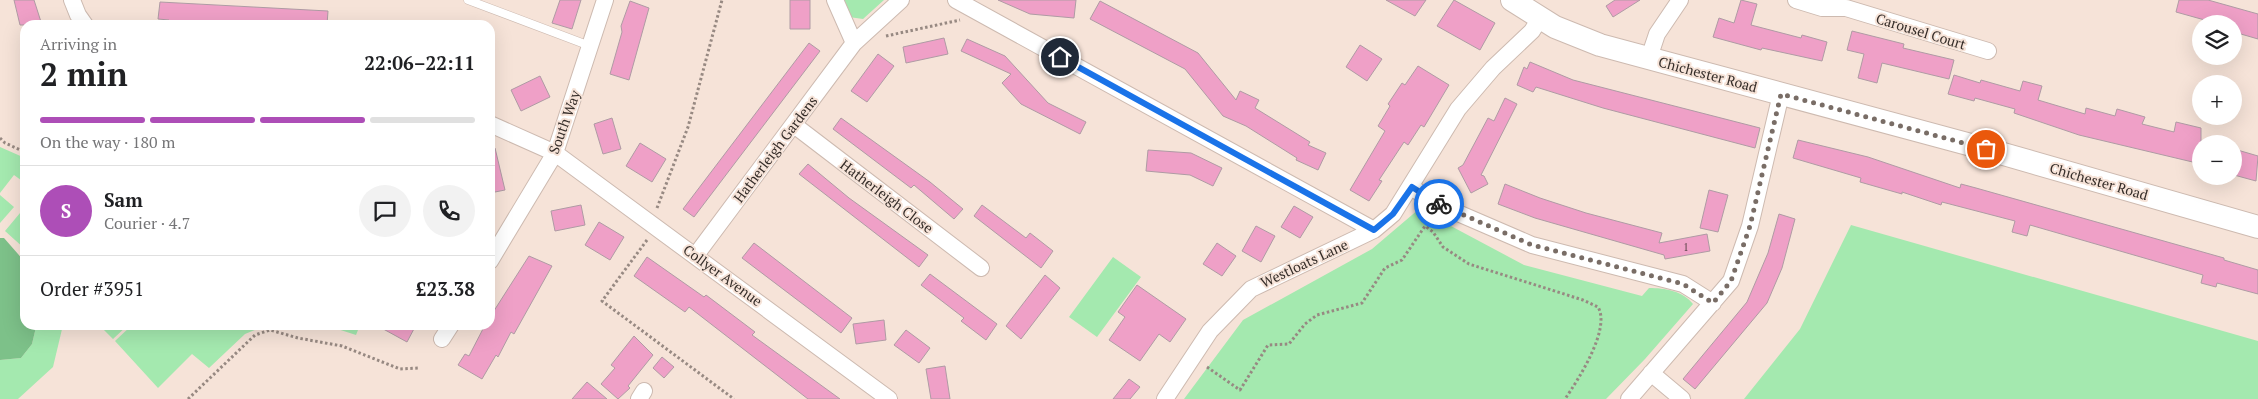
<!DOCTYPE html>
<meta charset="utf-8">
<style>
body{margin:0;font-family:"PT Serif",serif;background:#f2f2f2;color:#202124;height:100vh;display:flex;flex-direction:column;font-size:19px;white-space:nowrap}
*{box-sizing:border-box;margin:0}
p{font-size:16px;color:#757577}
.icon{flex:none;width:28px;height:28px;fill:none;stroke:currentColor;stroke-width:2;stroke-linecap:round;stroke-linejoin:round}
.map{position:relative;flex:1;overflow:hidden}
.drawer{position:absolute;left:20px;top:20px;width:475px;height:310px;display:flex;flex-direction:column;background:#fff;border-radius:15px;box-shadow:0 5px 20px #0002}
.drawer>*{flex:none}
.controls{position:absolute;left:2192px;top:15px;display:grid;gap:10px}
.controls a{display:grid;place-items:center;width:50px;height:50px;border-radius:50%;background:#fff;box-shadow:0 5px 20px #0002;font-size:25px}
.pin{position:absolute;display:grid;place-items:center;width:42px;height:42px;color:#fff;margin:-21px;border:2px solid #fff;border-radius:50%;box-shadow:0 1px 5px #0007}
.courier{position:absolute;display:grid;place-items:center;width:50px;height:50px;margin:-25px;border:4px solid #1a73e8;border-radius:50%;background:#fff;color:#222;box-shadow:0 1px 6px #0007}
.head em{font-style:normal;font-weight:600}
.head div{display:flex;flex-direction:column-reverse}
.head{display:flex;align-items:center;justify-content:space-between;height:85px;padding:0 20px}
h1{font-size:32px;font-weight:600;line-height:38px}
.bar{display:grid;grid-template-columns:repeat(4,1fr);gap:8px 5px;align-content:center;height:60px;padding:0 20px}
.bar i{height:6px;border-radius:4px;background:#e0e0e0}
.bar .active{background:#ad4eb7}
.bar p{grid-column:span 4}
.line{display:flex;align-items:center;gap:12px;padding:0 20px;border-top:1px solid #e0e0e0}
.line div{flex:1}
.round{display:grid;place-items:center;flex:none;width:52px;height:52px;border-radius:26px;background:#f2f2f2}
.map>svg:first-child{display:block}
.green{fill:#a4e9af}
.forest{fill:#7dc189}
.building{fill:#efa0c7;stroke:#af9ba4}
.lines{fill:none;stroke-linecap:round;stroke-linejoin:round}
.lane-casing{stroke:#cdbab0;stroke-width:9}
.street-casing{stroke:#cdbab0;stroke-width:18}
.secondary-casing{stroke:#cdbab0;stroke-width:24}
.path{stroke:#978982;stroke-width:3;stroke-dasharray:2.5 2.5;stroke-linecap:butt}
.lane{stroke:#fff;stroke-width:8}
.street{stroke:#fff;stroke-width:16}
.secondary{stroke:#fff;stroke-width:22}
.done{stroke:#796d66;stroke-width:5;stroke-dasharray:0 9}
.route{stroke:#1a73e8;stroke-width:6}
.labels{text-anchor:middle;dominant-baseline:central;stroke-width:4;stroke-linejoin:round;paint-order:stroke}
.number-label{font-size:11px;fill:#644a50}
.street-label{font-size:14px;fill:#352d29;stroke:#f6e3d8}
</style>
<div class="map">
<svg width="2258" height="399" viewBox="0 0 2258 399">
<rect width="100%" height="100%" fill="#f6e3d8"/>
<path class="green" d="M838 0H884L863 19 849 17Z
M0 147 25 158V183L14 175 0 193Z
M0 195 14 207 0 223Z
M25 207V249L5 231Z
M1419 209 1524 265 1642 296 1649 288C1665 288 1683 291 1693 304L1645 359 1606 399H1184L1243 320 1372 249Z
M1851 225 2258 341V399H1744L1800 329Z
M1113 257 1141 277 1097 337 1069 317Z
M41 325H63L53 367 18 399H0V360L21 358 32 344 36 327Z
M99 325H128L113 339Z
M132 325H261L260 328 245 334 209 368 192 354 158 388 115 341Z
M325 325H360L356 335Z"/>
<path class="forest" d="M0 238H4L25 262V325H41L36 327 32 344 21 358 0 360Z"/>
<path class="building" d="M14 0H34L42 25H20Z
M560 0H581L572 29 552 23Z
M790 0H810V29H790Z
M998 0H1076L1074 18 1030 14Z
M1386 0H1426L1415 16Z
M1454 0 1495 23 1480 50 1437 26Z
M1615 0H1640L1613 17 1606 6Z
M1741 0 1757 4 1751 25 1801 38 1802 35 1827 42 1822 61 1762 48 1761 50 1713 37 1719 18 1734 23Z
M2179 0H2208L2258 14V39L2234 32V24H2219L2176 12Z
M630 1 649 8 629 80 610 74 622 32 621 26Z
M1100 1 1198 53 1236 100 1240 91 1259 100 1255 108 1310 142 1308 145 1326 153 1318 170 1296 160 1297 158 1246 126 1223 116 1185 69 1090 19Z
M160 2 328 11 327 25 169 23V20L158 19Z
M1852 31 1904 44 1903 48 1954 60 1949 79 1882 63 1877 83 1858 78 1864 54 1847 50Z
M944 38 948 54 906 63 903 47Z
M967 39 1005 56 1048 103 1086 122 1080 134 1021 104 1002 83 1011 74 961 51Z
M809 43 820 51 694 217 683 209Z
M1360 45 1382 59 1367 81 1346 67Z
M878 54 894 66 867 102 851 91Z
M1530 62 1573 80 1760 128 1755 148 1603 108 1536 87 1533 92 1517 85 1524 67 1527 69Z
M1418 66 1449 85 1424 127 1421 125 1408 145 1404 142 1379 180 1382 181 1369 201 1350 190 1385 131 1378 126 1390 106 1388 104 1402 83 1405 85Z
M1954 75 1980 83 1981 80 2020 91 2023 81 2042 86 2038 100 2085 114 2086 108 2115 116 2117 109 2145 117 2142 124 2174 132 2176 122 2201 128V164L2079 135 2014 113 2015 109 1975 98 1974 101 1948 94Z
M540 76 550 97 521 111 511 90Z
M1505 98 1517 104 1481 175 1484 176 1488 184 1471 193 1458 168 1463 165 1488 118 1494 121Z
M612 118 621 149 603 154 594 124Z
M841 118 930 182 963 209 954 219 914 185 911 188 833 129Z
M1798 140 1868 157 1960 188 1961 184 1976 188 2224 258V260L2258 270V294L2217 283 2216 287 2201 283 2203 275 2030 225 2027 236 2012 232 2015 221 1942 202 1941 205 1902 192V194L1860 182 1861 178 1793 158Z
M640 143 666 159 652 182 626 166Z
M495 148 505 190 490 193V149Z
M2234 149 2258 156 2256 181 2234 175Z
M1148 150 1191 153 1222 168 1213 186 1190 175 1146 171Z
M808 164 849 198 928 255 919 267 799 174Z
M1505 184 1540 198 1586 213 1662 233 1659 243 1707 234 1710 251 1665 259 1664 255 1535 218 1498 204Z
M1709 190 1728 195 1718 232 1700 228Z
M581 205 585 225 555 231 551 211Z
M982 205 1026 238 1030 233 1053 251 1041 268 974 216Z
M1294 206 1313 217 1300 238 1281 227Z
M1779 214 1795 219 1782 268 1767 303 1695 389 1683 379 1747 302 1768 253Z
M599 222 624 237 610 260 585 245Z
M1256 226 1275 236 1261 262 1242 251Z
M754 243 852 318 841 333 742 258Z
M1217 243 1236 256 1222 276 1203 264Z
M529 256 552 266 514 334 511 332 498 357 496 355 482 379 458 365 465 354 469 356 485 325H490V317Z
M647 257 704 297 706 295 755 332 752 335 840 399H808L689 307 685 312 634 276Z
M930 274 997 324 986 340 961 321 964 318 921 285Z
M1045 275 1060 288 1021 339 1006 326Z
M1137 285 1186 319 1170 342 1159 334 1140 361 1109 340 1125 317 1118 312Z
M884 320 886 340 856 344 853 324Z
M376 325H416L407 342Z
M906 330 930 348 919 363 894 345Z
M634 336 653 355 628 386 630 388 618 399 601 384 615 368 611 365Z
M662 357 674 367 664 378 653 368Z
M945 366 950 399H931L926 369Z
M1129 379 1140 387 1130 399H1113Z
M587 382 607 399H572Z"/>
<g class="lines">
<defs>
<path id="lane" d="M468 0 590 46"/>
<path id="street" d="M72 0 78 15 85 25
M835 0 854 43
M956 0 1374 230
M1796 0 1822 8H1846L1988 51
M1649 58 1657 34 1680 0
M490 124 555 153 889 399
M794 125 981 268
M1412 187 1430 201 1532 245 1683 284 1713 303
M696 255 854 43 901 0
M490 261 555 153 605 0
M442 339 451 325
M1651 373 1682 399
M639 399 644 391
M1165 399 1210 331 1251 289 1374 230 1393 214 1458 109 1493 68 1532 31 1540 18
M1629 399 1731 281 1750 226 1781 94"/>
<path id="secondary" d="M1512 0 1555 27 1600 45 1986 149 2258 227"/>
</defs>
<use href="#lane" class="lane-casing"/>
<use href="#street" class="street-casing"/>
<use href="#secondary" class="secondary-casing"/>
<path class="path" d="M886 36 960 20
M0 138 5 143 25 152
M657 208 688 127 722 0
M647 240 602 301 734 399
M1207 367 1240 390 1268 345 1289 344 1305 324 1317 315 1362 303 1385 268 1402 260 1425 226 1433 232 1443 247 1469 264 1583 300 1598 307C1611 329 1578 380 1565 399
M188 399 255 335 270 330 298 338 342 346 400 369 418 368"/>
<use href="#lane" class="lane"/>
<use href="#street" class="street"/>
<use href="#secondary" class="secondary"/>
</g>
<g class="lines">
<path class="done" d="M1439 204 1532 245 1683 284 1713 303 1731 281 1750 226 1781 94 1986 149"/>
<path class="route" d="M1060 57 1374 230 1393 214 1412 187 1439 204"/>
</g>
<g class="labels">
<g class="number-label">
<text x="1686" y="247">1</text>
</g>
<g class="street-label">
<text transform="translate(1921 31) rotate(17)">Carousel Court</text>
<text transform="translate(1708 74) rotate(15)">Chichester Road</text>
<text transform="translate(564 122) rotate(-70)">South Way</text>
<text transform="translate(775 149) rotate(-53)">Hatherleigh Gardens</text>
<text transform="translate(2099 181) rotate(16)">Chichester Road</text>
<text transform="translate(887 196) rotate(37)">Hatherleigh Close</text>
<text transform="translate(1304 263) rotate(-25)">Westloats Lane</text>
<text transform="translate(723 275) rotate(36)">Collyer Avenue</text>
</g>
</g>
</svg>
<div class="controls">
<a><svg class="icon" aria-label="layers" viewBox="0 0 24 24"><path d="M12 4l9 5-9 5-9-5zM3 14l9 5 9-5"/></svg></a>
<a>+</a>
<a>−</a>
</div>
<div class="pin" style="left:1986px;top:149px;background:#ea580c"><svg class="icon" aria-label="bag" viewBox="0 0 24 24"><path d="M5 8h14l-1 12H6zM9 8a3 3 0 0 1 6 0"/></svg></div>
<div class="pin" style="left:1060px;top:57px;background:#1f2937"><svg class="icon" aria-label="home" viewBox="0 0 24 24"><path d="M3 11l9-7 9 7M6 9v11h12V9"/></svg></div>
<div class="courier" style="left:1439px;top:204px"><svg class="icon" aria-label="bike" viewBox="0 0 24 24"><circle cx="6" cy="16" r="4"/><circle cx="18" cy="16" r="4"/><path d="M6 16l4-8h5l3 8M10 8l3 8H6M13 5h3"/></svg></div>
<section class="drawer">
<div class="head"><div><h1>2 min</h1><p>Arriving in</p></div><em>22:06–22:11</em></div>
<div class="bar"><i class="active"></i><i class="active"></i><i class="active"></i><i></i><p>On the way · 180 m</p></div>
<div class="line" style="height:90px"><b class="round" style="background:#ad4eb7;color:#fff">S</b><div><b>Sam</b><p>Courier · 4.7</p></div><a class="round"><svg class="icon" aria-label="chat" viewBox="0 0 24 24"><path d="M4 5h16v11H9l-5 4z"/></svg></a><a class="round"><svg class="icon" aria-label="phone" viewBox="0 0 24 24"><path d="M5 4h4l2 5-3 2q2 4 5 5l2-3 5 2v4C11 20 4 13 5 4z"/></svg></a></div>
<div class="line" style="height:65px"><div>Order #3951</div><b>£23.38</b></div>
</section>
</div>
